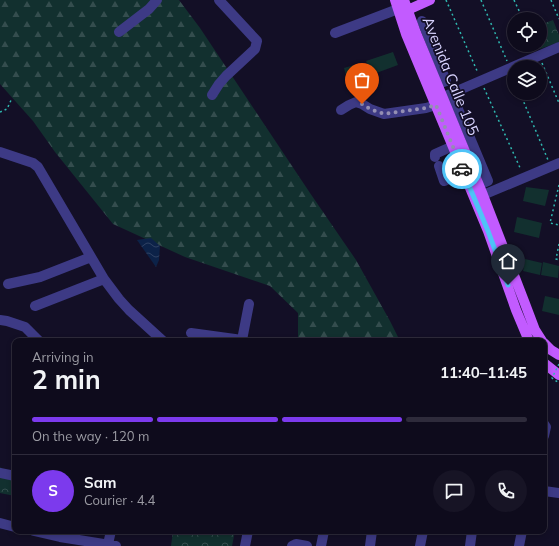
<!DOCTYPE html>
<meta charset="utf-8">
<style>
body{margin:0;font-family:Mulish,sans-serif;background:#171425;color:#f1f3f6;height:100vh;display:flex;flex-direction:column;font-size:15px;white-space:nowrap}
*{box-sizing:border-box;margin:0}
p{font-size:13px;color:#9b9ba3}
.icon{flex:none;width:22px;height:22px;fill:none;stroke:currentColor;stroke-width:2;stroke-linecap:round;stroke-linejoin:round}
.map{position:relative;flex:1;overflow:hidden}
.details{position:absolute;left:12px;top:338px;width:535px;height:196px;display:flex;flex-direction:column;background:#0e0b1c;border-radius:8px;box-shadow:0 2px 6px #0003,0 0 0 1px #2e2b3b}
.details>*{flex:none}
.buttons{position:absolute;left:507px;top:12px;display:grid;gap:8px}
.buttons a{display:grid;place-items:center;width:40px;height:40px;border-radius:50%;background:#0e0b1c;box-shadow:0 2px 6px #0003,0 0 0 1px #2e2b3b;font-size:20px}
.pin{position:absolute;display:grid;place-items:center;width:34px;height:34px;color:#fff;margin:-41px -17px;border-radius:50% 50% 50% 0;rotate:-45deg;box-shadow:0 0 4px #0007}
.pin .icon{rotate:45deg}
.courier{position:absolute;display:grid;place-items:center;width:40px;height:40px;margin:-20px;border:3px solid #4fc3f7;border-radius:50%;background:#fff;color:#222;box-shadow:0 1px 5px #0007}
.headline em{font-style:normal;font-weight:700}
.headline div{display:flex;flex-direction:column-reverse}
.headline{display:flex;align-items:center;justify-content:space-between;height:68px;padding:0 20px}
h1{font-size:26px;font-weight:700;line-height:30px}
.bar{display:grid;grid-template-columns:repeat(4,1fr);gap:6px 4px;align-content:center;height:48px;padding:0 20px}
.bar i{height:5px;border-radius:3px;background:#2e2b3b}
.bar .active{background:#7c3aed}
.bar p{grid-column:span 4}
.line{display:flex;align-items:center;gap:10px;padding:0 20px;border-top:1px solid #2e2b3b}
.line div{flex:1}
.round{display:grid;place-items:center;flex:none;width:42px;height:42px;border-radius:21px;background:#171425}
.map>svg:first-child{display:block}
.forest{fill:url(#forest-firs)}
.park{fill:url(#park-crowns)}
.pitch{fill:#12302f}
.water{fill:url(#water-waves)}
.lines{fill:none;stroke-linecap:round;stroke-linejoin:round}
.path{stroke:#2fb8b0;stroke-width:1.5;stroke-dasharray:2 3;stroke-linecap:butt}
.minor{stroke:#3d3a85;stroke-width:10}
.major{stroke:#c25bff;stroke-width:10}
.path-bridge{stroke:#2fb8b0;stroke-width:1.5;stroke-dasharray:2 3;stroke-linecap:butt}
.done{stroke:#948fb3;stroke-width:4;stroke-dasharray:0 7.2}
.route{stroke:#4fc3f7;stroke-width:5}
.labels{text-anchor:middle;dominant-baseline:central;stroke-width:3.5;stroke-linejoin:round;paint-order:stroke}
.street-label{font-size:15px;fill:#d9d4ff;stroke:#130f26}
</style>
<div class="map">
<svg width="559" height="546" viewBox="0 0 559 546">
<defs>
<pattern id="forest-firs" width="22" height="20" patternUnits="userSpaceOnUse"><rect width="22" height="20" fill="#12302f"/><path d="M5 1l3.5 6h-7zM16 11l3.5 6h-7z" fill="#344d4e"/></pattern>
<pattern id="park-crowns" width="20" height="18" patternUnits="userSpaceOnUse"><rect width="20" height="18" fill="#12302f"/><path d="M2 6a3 3 0 1 1 6 0M12 15a3 3 0 1 1 6 0" fill="none" stroke="#344d4e"/></pattern>
<pattern id="water-waves" width="16" height="10" patternUnits="userSpaceOnUse"><rect width="16" height="10" fill="#0c2248"/><path d="M0 5q4-4 8 0t8 0" fill="none" stroke="#2f4163"/></pattern>
</defs>
<rect width="100%" height="100%" fill="#130f26"/>
<path class="forest" d="M0 0H179L200 28 310 193 356 260 390 321 400 341H298V313L270 286 185 257 113 224 55 152 33 121 0 84Z"/>
<path class="park" d="M553 20 559 35V42L540 49 539 45H540V25Z
M0 467 5 471 15 474V496L0 493Z
M173 531H235L232 546H171Z"/>
<path class="pitch" d="M393 52 398 65 371 75 366 61Z
M361 63 368 86 350 91 344 68Z
M526 187 549 190 545 206 523 201Z
M517 217 542 223 539 238 514 232Z
M525 259 542 263 540 275 523 271Z
M543 262 559 266 558 278 541 275Z
M545 296 559 299V315L542 311Z"/>
<path class="water" d="M151 238 160 246 159 260 156 267 137 240Z"/>
<g class="lines">
<path class="path" d="M446 0 478 73
M481 0 507 61
M514 0 523 19
M551 0 559 19
M542 63 559 103
M484 88 521 170
M520 93 548 160
M0 112 7 109 12 98
M559 185 550 223 559 225
M559 244 556 259 559 260"/>
<path class="minor" d="M422 21 446 81 438 84
M119 32 149 9 157 0
M335 33 398 9
M212 95 219 84 226 76 255 49 257 41 219 0
M443 97 559 47
M447 106 455 102 488 181 479 185
M341 110 349 105 356 102 362 104 370 109 384 114 426 108 436 105
M0 152 33 163 38 167 104 279 119 299 129 310 163 341
M435 157V154L453 146
M439 166 444 181 464 173
M483 195 559 163
M8 284 40 277 91 257
M35 306 104 279
M0 320 7 321 25 327 39 341
M191 333 242 340 249 304
M544 424 546 427 544 436
M0 473 15 476
M544 491 559 493
M0 523 15 527
M34 531 60 537 116 546
M108 544 111 531
M245 546 248 531
M292 546 296 544 307 546
M321 546 324 531
M370 546 372 531
M420 546 423 531
M470 546 472 531
M519 546 522 531"/>
<path class="major" d="M395 0 406 34 488 231 516 310 529 341
M396 3 404 0 416 33 483 195 524 301 535 330 542 341
M401 13 430 0
M544 343 551 350 559 355
M544 363 559 375"/>
<path class="path-bridge" d="M559 364 552 378 559 383"/>
</g>
<g class="lines">
<path class="done" d="M362 104 370 109 384 114 426 108 436 105 462 169"/>
<path class="route" d="M462 169 488 231 508 285"/>
</g>
<g class="labels">
<g class="street-label">
<text transform="translate(451 76) rotate(68)">Avenida Calle 105</text>
</g>
</g>
</svg>
<div class="buttons">
<a><svg class="icon" aria-label="locate" viewBox="0 0 24 24"><circle cx="12" cy="12" r="6"/><path d="M12 2v4M12 18v4M2 12h4M18 12h4"/></svg></a>
<a><svg class="icon" aria-label="layers" viewBox="0 0 24 24"><path d="M12 4l9 5-9 5-9-5zM3 14l9 5 9-5"/></svg></a>
</div>
<div class="pin" style="left:362px;top:104px;background:#ea580c"><svg class="icon" aria-label="bag" viewBox="0 0 24 24"><path d="M5 8h14l-1 12H6zM9 8a3 3 0 0 1 6 0"/></svg></div>
<div class="pin" style="left:508px;top:285px;background:#1f2937"><svg class="icon" aria-label="home" viewBox="0 0 24 24"><path d="M3 11l9-7 9 7M6 9v11h12V9"/></svg></div>
<div class="courier" style="left:462px;top:169px"><svg class="icon" aria-label="car" viewBox="0 0 24 24"><path d="M5 17H2v-5l4-1 3-4h7l3 4 3 1v5h-3M9 17h6M6 11h13"/><circle cx="7" cy="17" r="2"/><circle cx="17" cy="17" r="2"/></svg></div>
<section class="details">
<div class="headline"><div><h1>2 min</h1><p>Arriving in</p></div><em>11:40–11:45</em></div>
<div class="bar"><i class="active"></i><i class="active"></i><i class="active"></i><i></i><p>On the way · 120 m</p></div>
<div class="line" style="height:72px"><b class="round" style="background:#7c3aed;color:#fff">S</b><div><b>Sam</b><p>Courier · 4.4</p></div><a class="round"><svg class="icon" aria-label="chat" viewBox="0 0 24 24"><path d="M4 5h16v11H9l-5 4z"/></svg></a><a class="round"><svg class="icon" aria-label="phone" viewBox="0 0 24 24"><path d="M5 4h4l2 5-3 2q2 4 5 5l2-3 5 2v4C11 20 4 13 5 4z"/></svg></a></div>
</section>
</div>
